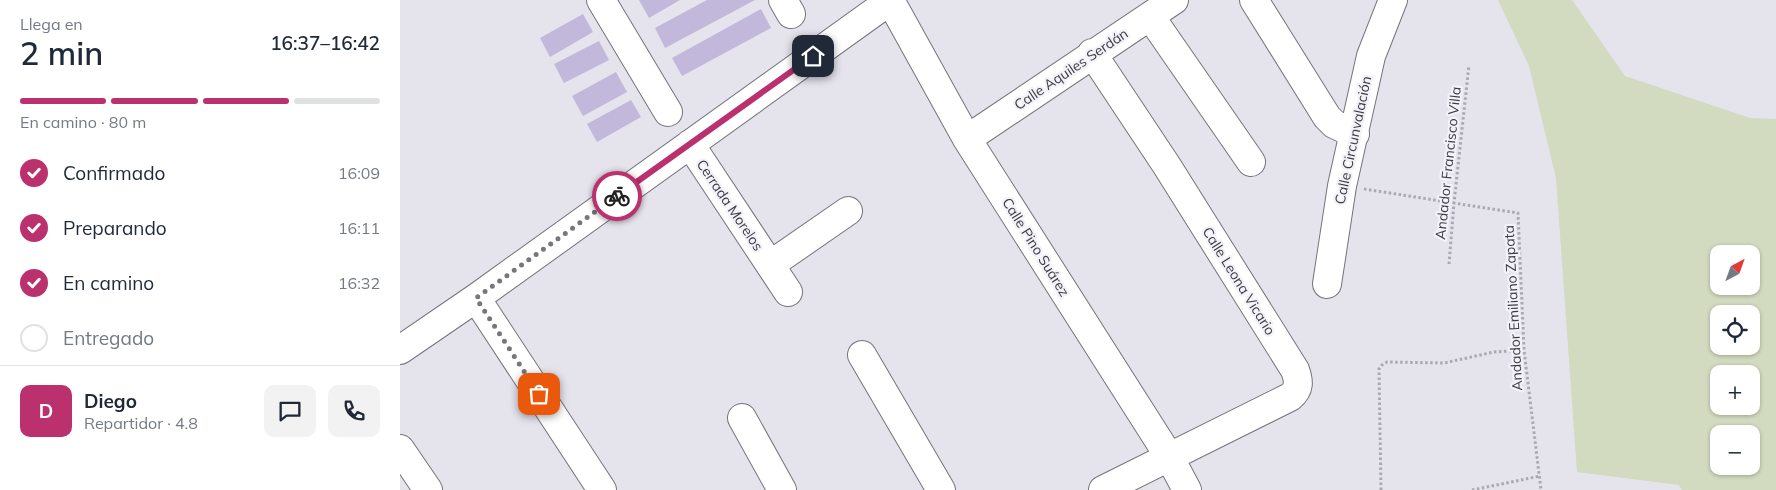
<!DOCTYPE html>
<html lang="es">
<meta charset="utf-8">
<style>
body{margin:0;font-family:Mulish,sans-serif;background:#f2f2f3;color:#1f2937;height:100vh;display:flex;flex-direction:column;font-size:19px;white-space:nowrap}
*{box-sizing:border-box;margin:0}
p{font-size:16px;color:#747a83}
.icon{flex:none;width:28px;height:28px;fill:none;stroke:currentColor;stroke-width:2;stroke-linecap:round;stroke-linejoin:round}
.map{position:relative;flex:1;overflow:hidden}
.details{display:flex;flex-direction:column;background:#fff;width:400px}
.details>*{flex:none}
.needle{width:32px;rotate:41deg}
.fabs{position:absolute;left:1310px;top:245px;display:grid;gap:10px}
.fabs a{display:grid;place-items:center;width:50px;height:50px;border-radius:10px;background:#fff;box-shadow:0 1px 4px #0004;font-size:25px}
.pin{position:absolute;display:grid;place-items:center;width:42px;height:42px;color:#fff;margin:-21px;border-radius:10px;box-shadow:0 2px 8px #0006}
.courier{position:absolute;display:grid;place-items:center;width:50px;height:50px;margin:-25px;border:4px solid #ba316e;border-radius:50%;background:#fff;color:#222;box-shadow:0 1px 6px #0007}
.headline em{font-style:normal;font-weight:600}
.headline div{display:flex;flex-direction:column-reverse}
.headline{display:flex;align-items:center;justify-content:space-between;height:85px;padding:0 20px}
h1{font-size:32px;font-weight:600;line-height:38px}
.bar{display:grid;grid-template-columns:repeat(4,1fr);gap:8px 5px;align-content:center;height:60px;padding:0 20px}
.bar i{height:6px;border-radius:4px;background:#e0e1e3}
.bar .current{background:#ba316e}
.bar p{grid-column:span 4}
.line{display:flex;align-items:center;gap:12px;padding:0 20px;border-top:1px solid #e0e1e3}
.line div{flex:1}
.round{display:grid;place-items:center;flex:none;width:52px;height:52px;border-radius:10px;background:#f2f2f3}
ol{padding:0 20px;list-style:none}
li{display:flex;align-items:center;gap:15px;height:55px}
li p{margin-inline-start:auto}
li .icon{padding:5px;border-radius:50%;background:#ba316e;color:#fff;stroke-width:4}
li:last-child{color:#747a83}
li i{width:28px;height:28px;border:2px solid #e0e1e3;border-radius:50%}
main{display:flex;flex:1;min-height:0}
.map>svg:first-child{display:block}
.green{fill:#d2dabf;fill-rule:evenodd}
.building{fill:#c1b8dc}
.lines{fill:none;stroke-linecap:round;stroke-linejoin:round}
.minor-casing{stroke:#75747b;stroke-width:30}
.path{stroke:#aba9b0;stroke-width:3;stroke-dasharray:2.5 2.5;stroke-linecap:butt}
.minor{stroke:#fff;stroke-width:28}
.done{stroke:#77767b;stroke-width:5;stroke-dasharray:0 9}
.route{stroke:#ba316e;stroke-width:6}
.labels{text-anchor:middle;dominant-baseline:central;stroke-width:4.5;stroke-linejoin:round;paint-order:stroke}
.street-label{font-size:14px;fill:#3c3b3e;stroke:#f3f1f9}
</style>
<main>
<section class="details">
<div class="headline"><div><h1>2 min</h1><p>Llega en</p></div><em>16:37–16:42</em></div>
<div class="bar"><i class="current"></i><i class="current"></i><i class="current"></i><i></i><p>En camino · 80 m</p></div>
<ol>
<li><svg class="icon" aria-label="check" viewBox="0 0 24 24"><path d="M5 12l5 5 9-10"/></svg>Confirmado<p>16:09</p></li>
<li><svg class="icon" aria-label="check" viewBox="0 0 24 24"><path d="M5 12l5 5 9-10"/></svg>Preparando<p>16:11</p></li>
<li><svg class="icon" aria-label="check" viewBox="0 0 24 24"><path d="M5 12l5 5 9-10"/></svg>En camino<p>16:32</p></li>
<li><i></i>Entregado</li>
</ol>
<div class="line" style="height:90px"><b class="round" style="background:#ba316e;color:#fff">D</b><div><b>Diego</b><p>Repartidor · 4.8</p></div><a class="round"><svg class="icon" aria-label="chat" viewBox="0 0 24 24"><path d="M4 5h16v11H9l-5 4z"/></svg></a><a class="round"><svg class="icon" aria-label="phone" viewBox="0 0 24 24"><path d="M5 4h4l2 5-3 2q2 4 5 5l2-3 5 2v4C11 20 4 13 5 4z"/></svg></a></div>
</section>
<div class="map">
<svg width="1376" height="490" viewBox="0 0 1376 490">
<rect width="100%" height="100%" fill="#e5e3ec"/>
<path class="green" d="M1098 0H1172L1225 76 1350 118 1376 119V490H1282L1279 485 1177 472 1156 178 1129 66ZM1319 254H1351V286H1319ZM1319 314H1351V346H1319ZM1319 374H1351V406H1319ZM1319 434H1351V466H1319Z"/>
<path class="building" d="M239 0H280L249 18Z
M307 0H355L265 48 255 28Z
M361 9 371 28 282 76 272 58Z
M183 14 193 32 150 57 140 38Z
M199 41 209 60 164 83 154 64Z
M216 72 227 92 183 116 172 96Z
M231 100 241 117 197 142 187 124Z"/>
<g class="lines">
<defs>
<path id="minor" d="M201 0 268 112
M383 0 391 14
M490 0 567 139 770 458 787 490
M854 0 927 117 934 124 955 134
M750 16 851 162
M692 53 767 166 895 370C899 381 900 389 890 397L703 490
M567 139 774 0
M290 144 388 292
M370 265 448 211
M927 284 942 186 971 56 993 0
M76 298 202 490
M0 350 76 298 491 0
M462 355 541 490
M342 418 382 490
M0 449 28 490"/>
</defs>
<use href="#minor" class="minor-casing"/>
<path class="path" d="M964 189 1118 213 1124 350 1141 490
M1049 264 1054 203 1069 65
M981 490 979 369 982 365 987 362 1044 363 1094 352 1123 350
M1072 490 1140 476"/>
<use href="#minor" class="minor"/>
</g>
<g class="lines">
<path class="done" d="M139 394 76 298 217 196"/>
<path class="route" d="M217 196 413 56"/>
</g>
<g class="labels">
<g class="street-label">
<text transform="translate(671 69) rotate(-34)">Calle Aquiles Serdán</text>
<text transform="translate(953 140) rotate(-78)">Calle Circunvalación</text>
<text transform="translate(1048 163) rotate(-84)">Andador Francisco Villa</text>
<text transform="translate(330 205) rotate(56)">Cerrada Morelos</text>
<text transform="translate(636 247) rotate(58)">Calle Pino Suárez</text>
<text transform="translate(839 281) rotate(58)">Calle Leona Vicario</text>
<text transform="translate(1113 308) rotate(-93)">Andador Emiliano Zapata</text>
</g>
</g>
</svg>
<div class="fabs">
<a><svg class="needle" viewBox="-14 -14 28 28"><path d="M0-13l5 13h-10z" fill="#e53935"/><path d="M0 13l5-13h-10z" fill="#747a83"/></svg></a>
<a><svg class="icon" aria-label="locate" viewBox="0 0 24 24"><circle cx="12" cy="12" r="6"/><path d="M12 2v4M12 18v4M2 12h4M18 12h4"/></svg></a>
<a>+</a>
<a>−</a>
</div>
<div class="pin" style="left:139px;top:394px;background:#ea580c"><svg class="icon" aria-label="bag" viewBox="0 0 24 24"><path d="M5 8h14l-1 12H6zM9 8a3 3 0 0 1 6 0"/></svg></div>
<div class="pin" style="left:413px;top:56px;background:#1f2937"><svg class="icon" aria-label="home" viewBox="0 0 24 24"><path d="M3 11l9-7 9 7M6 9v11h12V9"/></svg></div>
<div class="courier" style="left:217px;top:196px"><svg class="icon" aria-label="bike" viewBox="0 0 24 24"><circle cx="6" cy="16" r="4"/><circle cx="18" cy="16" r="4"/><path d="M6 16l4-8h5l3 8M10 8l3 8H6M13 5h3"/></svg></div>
</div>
</main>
